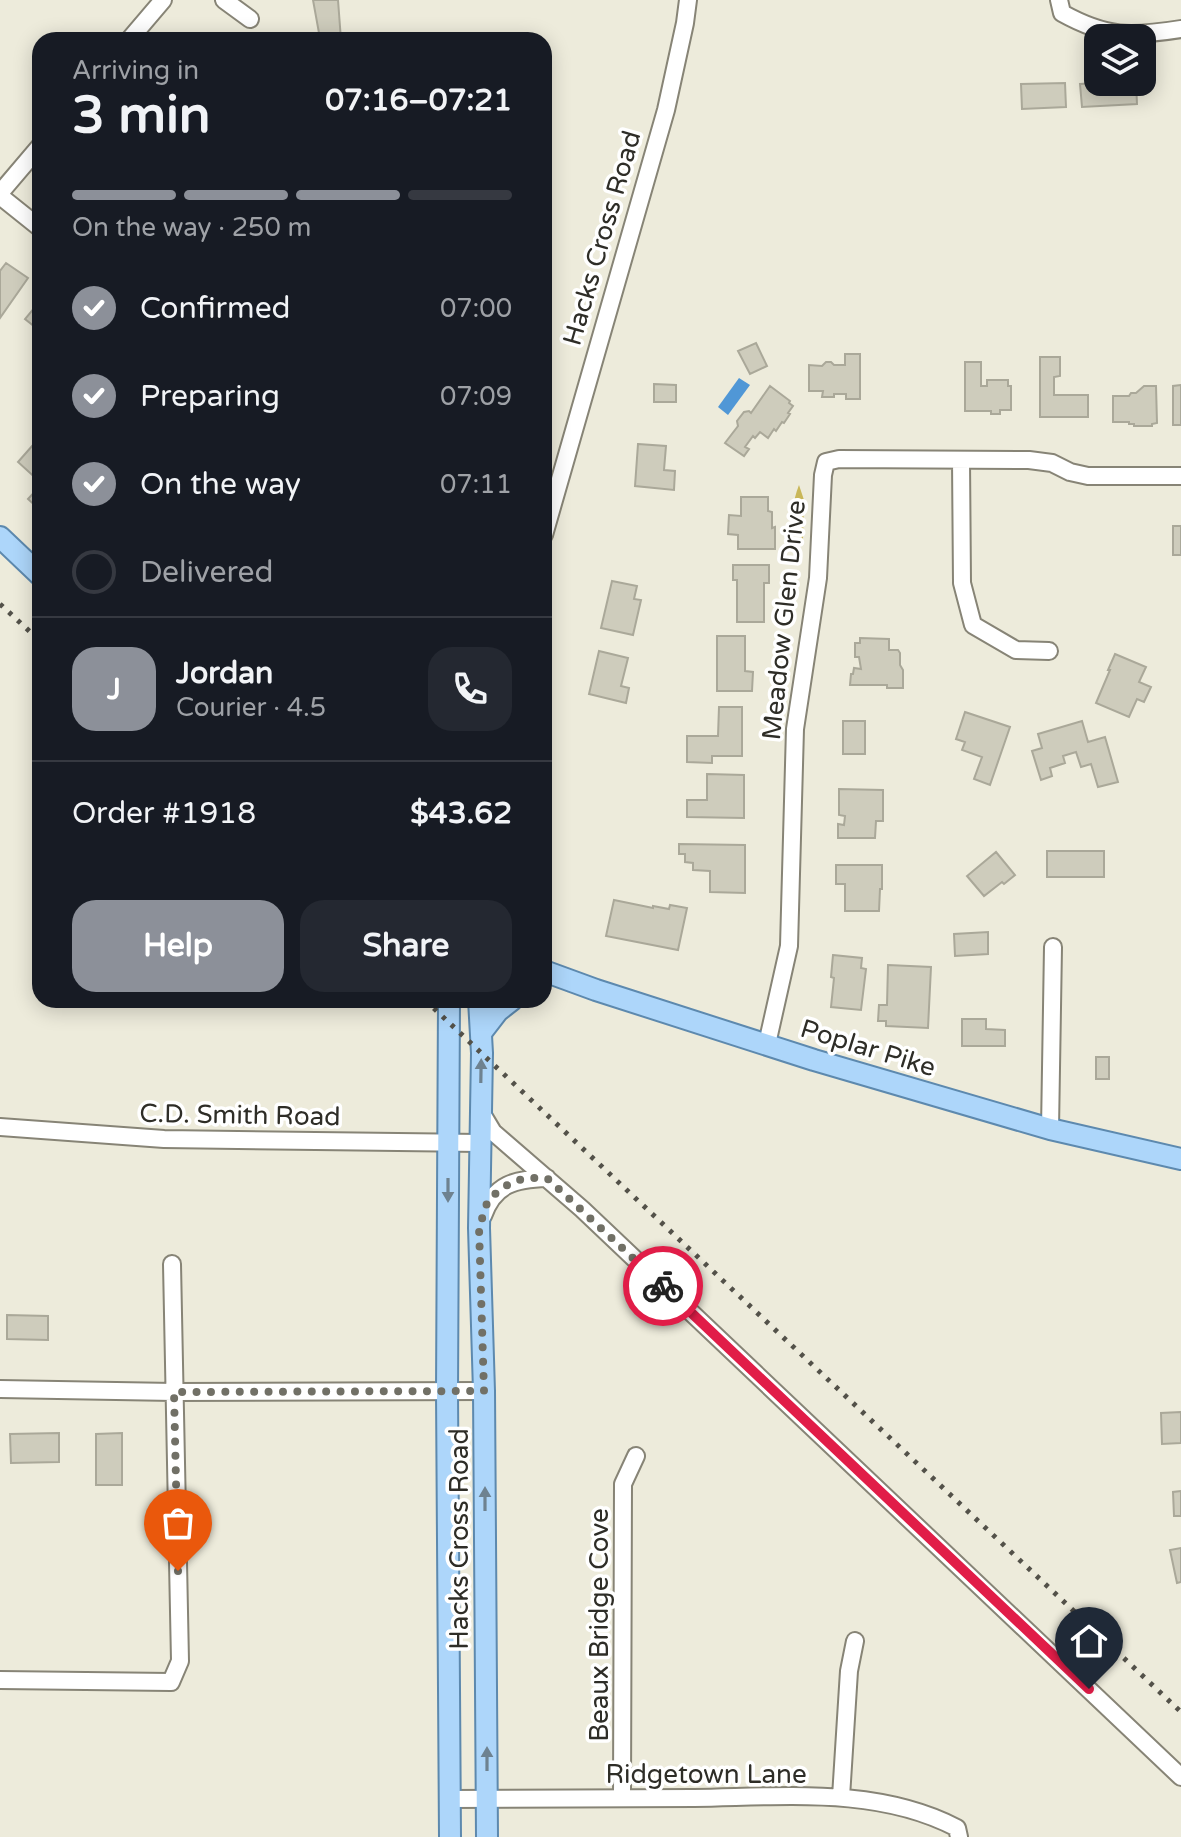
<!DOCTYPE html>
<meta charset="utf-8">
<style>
body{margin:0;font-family:"Varela Round",sans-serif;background:#242831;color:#f1f3f6;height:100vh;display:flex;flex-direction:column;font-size:30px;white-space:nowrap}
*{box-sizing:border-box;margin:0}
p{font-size:26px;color:#9ea1a6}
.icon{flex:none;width:44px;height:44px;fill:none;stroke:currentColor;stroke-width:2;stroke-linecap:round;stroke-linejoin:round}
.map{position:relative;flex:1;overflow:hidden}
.details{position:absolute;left:32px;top:32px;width:520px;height:976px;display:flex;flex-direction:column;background:#171b24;border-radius:24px;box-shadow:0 4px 20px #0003}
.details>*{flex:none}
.tools{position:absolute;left:1084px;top:24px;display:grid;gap:16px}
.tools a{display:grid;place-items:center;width:72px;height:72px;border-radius:16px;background:#171b24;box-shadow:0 4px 20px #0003;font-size:40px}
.pin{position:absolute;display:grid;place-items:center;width:68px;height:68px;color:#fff;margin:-82px -34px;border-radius:50% 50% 50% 0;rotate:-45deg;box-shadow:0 0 8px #0007}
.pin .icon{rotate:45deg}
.courier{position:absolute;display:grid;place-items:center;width:80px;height:80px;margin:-40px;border:6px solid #e11d48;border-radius:50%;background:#fff;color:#222;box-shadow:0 2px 10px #0007}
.head em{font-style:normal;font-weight:800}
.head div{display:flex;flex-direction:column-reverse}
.head{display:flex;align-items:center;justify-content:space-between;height:136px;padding:0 40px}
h1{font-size:52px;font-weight:800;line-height:60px}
.bar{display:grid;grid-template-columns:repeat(4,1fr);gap:12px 8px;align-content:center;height:96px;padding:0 40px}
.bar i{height:10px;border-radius:6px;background:#363941}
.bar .current{background:#8c9099}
.bar p{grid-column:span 4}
.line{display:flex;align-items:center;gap:20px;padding:0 40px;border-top:2px solid #363941}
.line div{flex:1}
.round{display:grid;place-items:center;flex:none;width:84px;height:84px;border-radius:24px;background:#242831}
ol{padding:0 40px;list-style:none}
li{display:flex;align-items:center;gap:24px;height:88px}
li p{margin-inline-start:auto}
li .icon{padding:8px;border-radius:50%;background:#8c9099;color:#fff;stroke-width:4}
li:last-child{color:#9ea1a6}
li i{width:44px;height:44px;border:4px solid #363941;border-radius:50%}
.primary-button{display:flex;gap:16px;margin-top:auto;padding:16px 40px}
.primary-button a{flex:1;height:92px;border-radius:24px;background:#8c9099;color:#fff;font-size:32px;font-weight:800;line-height:92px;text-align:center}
.primary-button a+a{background:#242831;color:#f1f3f6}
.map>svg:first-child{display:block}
.green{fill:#c9b758}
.water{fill:#5097d6}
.building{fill:#ceccbc;stroke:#aaa899;stroke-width:2}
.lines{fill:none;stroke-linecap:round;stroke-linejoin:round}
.minor-casing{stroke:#878476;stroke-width:20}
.major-casing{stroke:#5d89ae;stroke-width:24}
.minor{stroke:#fff;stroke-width:16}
.major{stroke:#add6fa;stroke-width:20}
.rail{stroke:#535149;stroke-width:5;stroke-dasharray:4 8;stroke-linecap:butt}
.oneway{fill:#6e8290}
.done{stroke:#717066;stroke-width:8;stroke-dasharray:0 14.4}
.route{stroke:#e11d48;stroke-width:10}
.labels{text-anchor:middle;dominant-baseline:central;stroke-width:7;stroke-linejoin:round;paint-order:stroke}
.street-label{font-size:26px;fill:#2e2d27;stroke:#fff}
</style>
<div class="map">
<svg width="1181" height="1837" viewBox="0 0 1181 1837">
<rect width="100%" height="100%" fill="#edebdb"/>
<path class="green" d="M799 485 804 500 803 539C789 524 792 503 799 485Z"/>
<path class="water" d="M739 378 750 385 728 415 718 407Z"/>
<path class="building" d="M313 0H338L341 40H317L319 33Z
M1115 82H1136L1137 104 1082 107 1080 84Z
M1065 83 1066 107 1022 109 1021 84Z
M6 263 28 278 0 318V271Z
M40 301V331L25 319Z
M756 343 767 366 750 374 738 351Z
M845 354H860V399H846V394H834V397H822L823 391H809V365L822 366 826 362H831L834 365H845Z
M1040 357H1060V376L1054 377V395H1088V417H1040Z
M965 362H981V386H987V380H1008V386H1011V410H1000V414H991V411H965Z
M654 384 676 385V402H654Z
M1181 385V425H1173V386Z
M770 386 790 401 789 403 793 406 788 413 790 414 784 423 782 422 776 431 774 429 768 438 760 432 755 438 753 436 745 447 749 449 744 456 725 443 738 426 737 421 744 412 749 411 751 413Z
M1144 386H1156L1157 423 1152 424V426H1134V424H1129V422H1113V396H1129L1131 393H1136Z
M638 444 666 446 664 470 675 471 674 490 635 486Z
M33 445 40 451V482L18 462Z
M40 486V510L28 499Z
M741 497H768V511L772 512V528L775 527V549H738V535L728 534 729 515 741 516Z
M1173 526H1181V555H1173Z
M733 565H769V583H764V622H737V580H733Z
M612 581 637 586 634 599 641 600 633 635 601 628Z
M717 636H745V671L753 672 752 691H717Z
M860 638 889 639V650H898L900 653V665L903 670V688H887V685H850L851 674H853L854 668 861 669 859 657H855V643H860Z
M599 651 628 658 621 686 629 688 626 703 589 694Z
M1115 654 1146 667 1139 682 1151 687 1144 702 1137 699 1129 717 1096 703 1110 670H1108Z
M719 707H742V756H712V763L687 762V736H718Z
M965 712 1010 727 990 785 974 779 982 757 962 750 965 742 956 739Z
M843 721H865V754H843Z
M1082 721 1088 742 1105 737 1118 782 1098 787 1091 764 1081 767 1076 752 1063 756 1065 763 1050 768 1052 776 1041 780 1032 751 1042 748 1038 734Z
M707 774 744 775V818L687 817V800H707Z
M839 789 883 790V821H876L875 838H838V824L844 825 845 816 839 815Z
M679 844 745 845V893L710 892V871L693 870V863L685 862V854H679Z
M1047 851H1104V877H1047Z
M996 852 1015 875 1004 884 1002 882 984 896 967 876Z
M836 865H882V889H880L879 911H845V884H836Z
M614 900 653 908V906L669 909 670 905 687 908 678 950 606 936Z
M988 932V954L955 956 954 934Z
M833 955 862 958 861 968 866 969 861 1010 831 1007 834 978 831 977Z
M888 965 931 967 928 1028 886 1026V1021H878L879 1005H887Z
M962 1019H986V1029L1005 1030V1046H962Z
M1096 1057H1109V1079H1096Z
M7 1315 48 1316V1340L7 1339Z
M1181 1412V1443L1162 1444 1161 1413Z
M59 1433V1462L11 1463 10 1434Z
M122 1433V1485H96V1434Z
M1181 1491V1516H1174L1173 1492Z
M1181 1548V1582L1177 1583 1170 1550Z"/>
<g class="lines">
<defs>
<path id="minor" d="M224 0 250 19
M1059 0 1062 13C1107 38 1131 37 1181 29
M129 40 163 0
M0 193 40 146
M0 196 40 228
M961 460 962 583 973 625 1016 650 1049 651
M544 535 666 110 685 23 688 0
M767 1044 789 946 795 729 818 578 823 475 826 462 839 459 1029 460 1052 463 1070 472 1088 476H1181
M481 1112 493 1132 582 1209 1181 1777
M0 1127 164 1139 480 1143
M1050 1129 1053 947
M483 1216C494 1184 515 1179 547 1178
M0 1389 174 1392 484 1391
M0 1680 171 1682 180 1661 172 1264
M841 1797 849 1671 855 1641
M622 1798 623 1484 636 1456
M450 1799C531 1799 613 1798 694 1798 781 1797 877 1786 957 1828L959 1837"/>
<path id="major" d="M0 537 40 575
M544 971 596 990 814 1060 1050 1129 1181 1159
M449 1000 447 1392 450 1837
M479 1000 482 1053 479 1228 484 1391 487 1837
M481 1033 498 1011 512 1000"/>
</defs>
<use href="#minor" class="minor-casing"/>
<use href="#major" class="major-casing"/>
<use href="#minor" class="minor"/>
<use href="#major" class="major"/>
<path class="rail" d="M0 604 40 641
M425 1000 1181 1712"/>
</g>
<defs><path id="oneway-solid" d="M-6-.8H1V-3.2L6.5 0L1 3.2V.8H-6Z" transform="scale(2)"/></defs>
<g class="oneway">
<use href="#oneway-solid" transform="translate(481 1071) rotate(-89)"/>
<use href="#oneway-solid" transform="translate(448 1190) rotate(90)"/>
<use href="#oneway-solid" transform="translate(485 1499) rotate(-90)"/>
<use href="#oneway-solid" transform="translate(487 1759) rotate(-90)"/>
</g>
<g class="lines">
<path class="done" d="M178 1571 174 1392 484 1391 479 1228 488 1200 500 1190 512 1182 527 1178H547L663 1286"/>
<path class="route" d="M663 1286 1089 1689"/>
</g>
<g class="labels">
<g class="street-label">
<text transform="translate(602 238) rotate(-74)">Hacks Cross Road</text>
<text transform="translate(784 620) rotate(-84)">Meadow Glen Drive</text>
<text transform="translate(868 1048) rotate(17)">Poplar Pike</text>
<text transform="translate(240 1115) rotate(1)">C.D. Smith Road</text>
<text transform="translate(459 1539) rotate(-90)">Hacks Cross Road</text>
<text transform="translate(599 1625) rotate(-90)">Beaux Bridge Cove</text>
<text x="706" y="1774">Ridgetown Lane</text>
</g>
</g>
</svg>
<div class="tools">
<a><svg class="icon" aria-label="layers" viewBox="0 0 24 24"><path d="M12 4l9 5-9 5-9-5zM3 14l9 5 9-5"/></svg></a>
</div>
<div class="pin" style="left:178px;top:1571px;background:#ea580c"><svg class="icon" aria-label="bag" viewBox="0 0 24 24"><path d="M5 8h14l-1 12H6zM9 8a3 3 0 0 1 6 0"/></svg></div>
<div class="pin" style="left:1089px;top:1689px;background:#1f2937"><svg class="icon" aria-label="home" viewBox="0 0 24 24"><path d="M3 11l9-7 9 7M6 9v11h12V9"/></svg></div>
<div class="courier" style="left:663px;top:1286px"><svg class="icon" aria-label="bike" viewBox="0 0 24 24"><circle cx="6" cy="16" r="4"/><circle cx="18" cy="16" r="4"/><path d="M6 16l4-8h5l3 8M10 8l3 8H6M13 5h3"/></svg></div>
<section class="details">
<div class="head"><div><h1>3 min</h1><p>Arriving in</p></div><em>07:16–07:21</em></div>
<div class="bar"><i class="current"></i><i class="current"></i><i class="current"></i><i></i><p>On the way · 250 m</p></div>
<ol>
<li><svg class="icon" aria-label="check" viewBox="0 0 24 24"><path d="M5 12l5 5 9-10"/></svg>Confirmed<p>07:00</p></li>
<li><svg class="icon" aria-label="check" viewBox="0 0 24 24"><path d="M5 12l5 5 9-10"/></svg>Preparing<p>07:09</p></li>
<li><svg class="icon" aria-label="check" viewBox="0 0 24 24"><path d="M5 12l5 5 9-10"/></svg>On the way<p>07:11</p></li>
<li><i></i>Delivered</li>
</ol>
<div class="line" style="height:144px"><b class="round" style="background:#8c9099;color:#fff">J</b><div><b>Jordan</b><p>Courier · 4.5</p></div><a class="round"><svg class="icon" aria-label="phone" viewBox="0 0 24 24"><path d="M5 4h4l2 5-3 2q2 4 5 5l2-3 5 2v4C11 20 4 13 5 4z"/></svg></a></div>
<div class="line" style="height:104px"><div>Order #1918</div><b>$43.62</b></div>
<div class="primary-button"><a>Help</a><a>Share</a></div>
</section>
</div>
